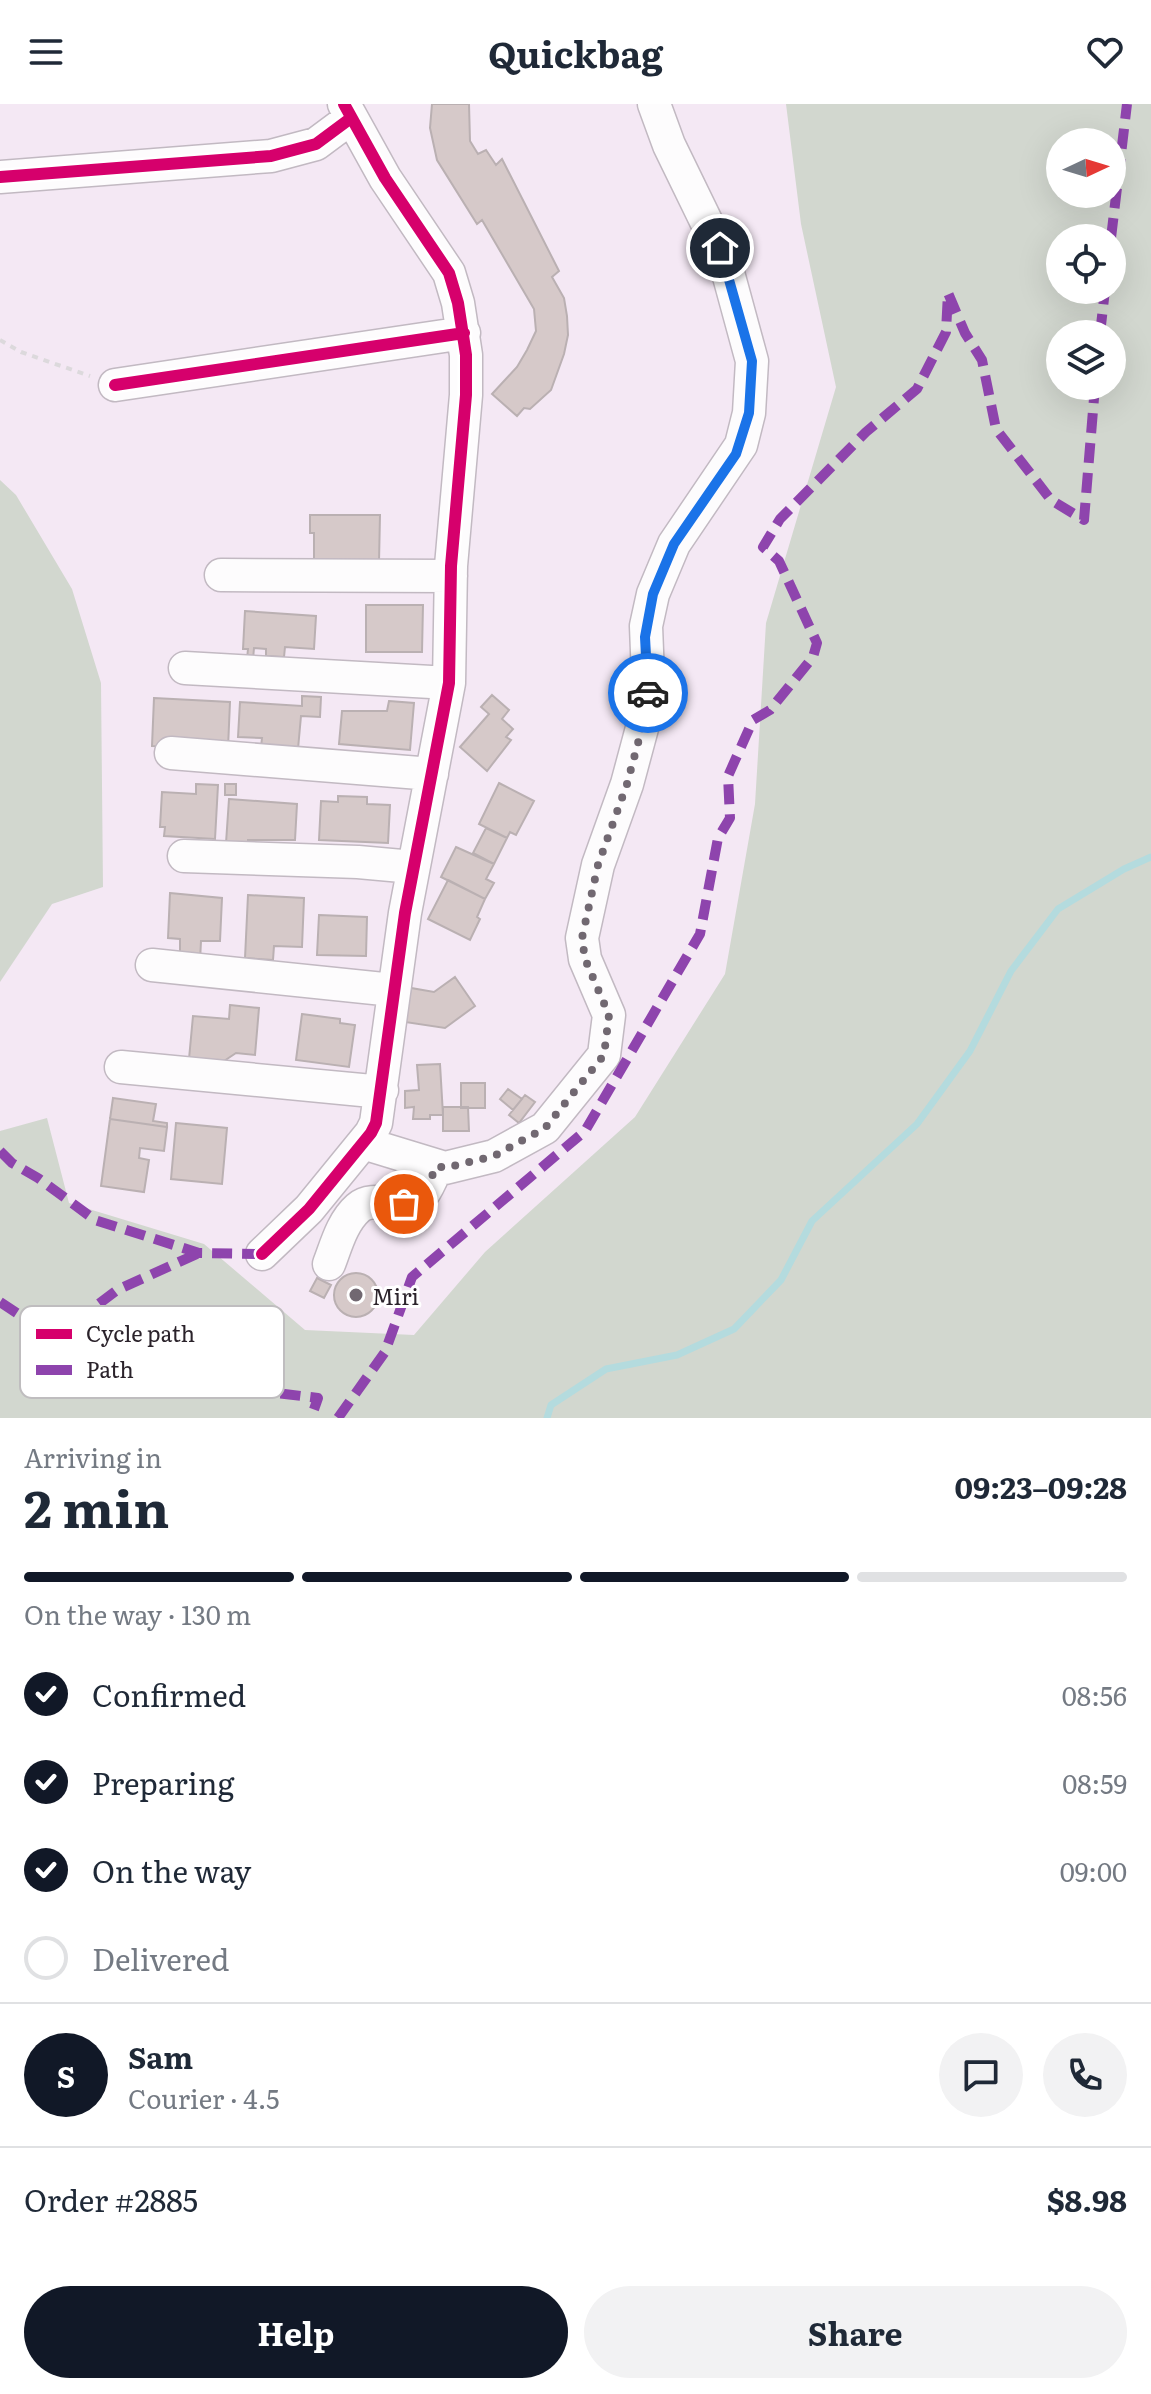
<!DOCTYPE html>
<meta charset="utf-8">
<style>
body{margin:0;font-family:Literata,serif;background:#f2f2f3;color:#1f2937;height:100vh;display:flex;flex-direction:column;font-size:30px;white-space:nowrap}
*{box-sizing:border-box;margin:0}
p{font-size:26px;color:#747a83}
.icon{flex:none;width:44px;height:44px;fill:none;stroke:currentColor;stroke-width:2;stroke-linecap:round;stroke-linejoin:round}
.map{position:relative;height:1314px;overflow:hidden}
.panel{display:flex;flex-direction:column;background:#fff;flex:1}
.panel>*{flex:none}
.needle{width:52px;rotate:86deg}
.fabs{position:absolute;left:1046px;top:24px;display:grid;gap:16px}
.fabs a{display:grid;place-items:center;width:80px;height:80px;border-radius:50%;background:#fff;box-shadow:0 8px 32px #0002;font-size:40px}
.pin{position:absolute;display:grid;place-items:center;width:68px;height:68px;color:#fff;margin:-34px;border:4px solid #fff;border-radius:50%;box-shadow:0 2px 8px #0007}
.courier{position:absolute;display:grid;place-items:center;width:80px;height:80px;margin:-40px;border:6px solid #1a73e8;border-radius:50%;background:#fff;color:#222;box-shadow:0 2px 10px #0007}
.head em{font-style:normal;font-weight:700}
.head div{display:flex;flex-direction:column-reverse}
.head{display:flex;align-items:center;justify-content:space-between;height:136px;padding:0 24px}
h1{font-size:52px;font-weight:700;line-height:60px}
.bar{display:grid;grid-template-columns:repeat(4,1fr);gap:12px 8px;align-content:center;height:96px;padding:0 24px}
.bar i{height:10px;border-radius:6px;background:#e0e1e3}
.bar .selected{background:#111827}
.bar p{grid-column:span 4}
.line{display:flex;align-items:center;gap:20px;padding:0 24px;border-top:2px solid #e0e1e3}
.line div{flex:1}
.round{display:grid;place-items:center;flex:none;width:84px;height:84px;border-radius:42px;background:#f2f2f3}
ol{padding:0 24px;list-style:none}
li{display:flex;align-items:center;gap:24px;height:88px}
li p{margin-inline-start:auto}
li .icon{padding:8px;border-radius:50%;background:#111827;color:#fff;stroke-width:4}
li:last-child{color:#747a83}
li i{width:44px;height:44px;border:4px solid #e0e1e3;border-radius:50%}
.action{display:flex;gap:16px;margin-top:auto;padding:16px 24px}
.action a{flex:1;height:92px;border-radius:48px;background:#111827;color:#fff;font-size:32px;font-weight:700;line-height:92px;text-align:center}
.action a+a{background:#f2f2f3;color:#1f2937}
header{display:flex;justify-content:space-between;align-items:center;height:104px;padding:0 24px;background:#fff;font-size:36px;font-weight:700}
.map>svg:first-child{display:block}
.green{fill:#d2d7cf;fill-rule:evenodd}
.lines{fill:none;stroke-linecap:round;stroke-linejoin:round}
.stream{stroke:#b4dbde;stroke-width:7}
.building{fill:#d6c9c9;stroke:#bab0b2;stroke-width:2}
.minor-casing{stroke:#c2b9c2;stroke-width:35}
.path{stroke:#dcd9dc;stroke-width:4;stroke-dasharray:6 6;stroke-linecap:butt}
.minor{stroke:#fdfcfd;stroke-width:32}
.quiet{stroke:#8e44ad;stroke-width:10;stroke-dasharray:20 10;stroke-linecap:butt}
.cycleway-casing{stroke:#fff;stroke-width:17}
.cycleway{stroke:#d6006c;stroke-width:12}
.done{stroke:#716871;stroke-width:8;stroke-dasharray:0 14.4}
.route{stroke:#1a73e8;stroke-width:10}
.poi-dot{fill:#716871;stroke:#fff;stroke-width:3}
.labels{text-anchor:middle;dominant-baseline:central;stroke-width:6;stroke-linejoin:round;paint-order:stroke}
.poi-label{font-size:22px;fill:#2b232b;stroke:#fff;text-anchor:start}
.key{fill:#fff;stroke:#bfbdbf;stroke-width:2}
.key-label{font-size:22px;fill:#2b232b}
</style>
<header><svg class="icon" aria-label="menu" viewBox="0 0 24 24"><path d="M4 6h16M4 12h16M4 18h16"/></svg>Quickbag<svg class="icon" aria-label="heart" viewBox="0 0 24 24"><path d="M12 20l-8-8c-3-5 5-10 8-4 3-6 11-1 8 4z"/></svg></header>
<div class="map">
<svg width="1151" height="1314" viewBox="0 0 1151 1314">
<rect width="100%" height="100%" fill="#f4e8f4"/>
<path class="green" d="M786 0H1151V1314H0V1027L47 1014 69 1099 204 1140 305 1226 414 1231 485 1148 635 1013 725 870 755 700 766 519 836 283 801 120ZM1060 38H1112V90H1060ZM1060 134H1112V186H1060ZM1060 230H1112V282H1060Z
M0 376 16 391 72 485 101 579 103 783 52 800 0 878Z"/>
<g class="lines">
<path class="stream" d="M547 1314 551 1301 606 1265 677 1251 734 1225 781 1176 812 1117 917 1020 970 947 1011 867 1058 805 1124 765 1151 753"/>
</g>
<path class="building" d="M432 0H469L470 37 478 50 486 46 496 61 502 55 559 167 552 173 564 194 567 212 568 231 564 250 551 286 530 305 524 304 517 312 492 290 517 263 527 246 536 227 534 205 482 116 477 120 437 56 430 24Z
M310 411H380L379 458H314V429H310Z
M366 501H423L422 548H366Z
M245 507 316 512 314 545 285 543 284 553 266 552V545L254 544 253 555H247L248 545H243Z
M492 591 509 606 502 615 513 625 506 633 511 636 487 667 460 643 489 610 481 603Z
M302 592 321 593 320 613 301 612 298 645 261 643 262 634 238 633 240 598 302 602Z
M154 594 230 598 228 644 152 642Z
M389 597 414 599 410 646 339 640 342 607H387Z
M499 679 534 697 516 731 510 728 507 734 479 720Z
M196 680 218 681 215 735 164 732 165 723H160L162 688 196 690Z
M225 680H236V691H225Z
M338 692 367 693V700L390 701 388 739 319 736 321 697 338 698Z
M229 695 297 700 295 736H248V741L226 739Z
M486 724 507 734 494 760 473 749Z
M456 743 494 760 486 775 494 779 485 795 441 773Z
M448 776 485 795 477 813 480 815 470 836 428 815Z
M170 789 222 794 220 837H201L200 857H180V835L168 834Z
M248 791 304 794 302 843 274 842 273 856 245 854Z
M319 811 367 813 366 852 317 851Z
M455 873 475 902 445 924 405 918 411 884 434 888Z
M230 901 259 904 255 951 236 949 224 957 189 955 193 912 229 915Z
M302 910 340 915V919L355 921 349 963 296 956Z
M440 960 443 1011H430V1015H413L414 1003 405 1004V987L419 986 417 961Z
M461 979H485V1004H461Z
M508 985 522 995 513 1006 500 995Z
M525 991 535 998 519 1019 509 1011Z
M113 994 156 1000 153 1017 167 1019V1023L110 1015Z
M443 1003H468L469 1027H443Z
M110 1015 167 1023 164 1047 140 1044 139 1054 149 1056 144 1088 101 1082Z
M176 1019 227 1024 222 1080 171 1075Z
M334 1191a22 22 0 1 1 44 0a22 22 0 1 1-44 0Z
M317 1174 331 1181 324 1194 310 1187Z"/>
<g class="lines">
<defs>
<path id="minor" d="M0 73 271 52 316 40 351 14
M115 281 464 229
M221 471 451 472
M185 564 449 579
M171 649 432 670
M184 752 358 758 413 763
M152 861 393 886
M121 963 372 987 382 986
M363 1039 445 1064 494 1052 545 1024 604 951 609 911 585 855 582 834 598 761 627 680 649 598 646 522 653 490 674 440 741 341 749 309 752 257 724 154 669 41 654 0
M262 1150 309 1105 371 1029 376 1019 405 809 449 579 451 462 466 291V251L458 199 449 169 385 74 344 0
M329 1160C336 1142 342 1118 358 1104 376 1088 407 1112 423 1090 429 1082 433 1071 437 1062"/>
</defs>
<use href="#minor" class="minor-casing"/>
<path class="path" d="M0 236 21 248 90 272"/>
<use href="#minor" class="minor"/>
<path class="quiet" d="M1111 134 1127 0
M1100 230 1105 186
M0 1047 12 1059 38 1074 95 1116 199 1149 262 1150
M0 1198 70 1244 176 1277 318 1294 311 1314
M48 1230 75 1218 117 1186 199 1149
M338 1314 385 1248 412 1173 585 1027 700 830 718 734 730 714 728 672 753 616 770 606 813 553 817 539 779 457 763 443 780 415 866 328 917 285 946 228 948 189 965 229 982 256 996 325 1051 396 1084 416 1095 282"/>
<defs>
<path id="cycleway" d="M0 73 271 52 316 40 351 14
M115 281 464 229
M262 1150 309 1105 371 1029 376 1019 405 809 449 579 451 462 466 291V251L458 199 449 169 385 74 344 0"/>
</defs>
<use href="#cycleway" class="cycleway-casing"/>
<use href="#cycleway" class="cycleway"/>
</g>
<g class="lines">
<path class="done" d="M404 1100 422 1092 437 1062 445 1064 494 1052 545 1024 604 951 609 911 585 855 582 834 598 761 627 680 649 598 648 589"/>
<path class="route" d="M648 589 645 533 653 490 674 440 736 350 749 309 752 257 720 144"/>
</g>
<circle class="poi-dot" cx="356" cy="1191" r="8"/>
<g class="labels">
<g class="poi-label">
<text x="372" y="1191">Miri</text>
</g>
</g>
<rect x="20" y="1202" width="264" height="92" rx="12" class="key"/>
<rect x="36" y="1225" width="36" height="10" fill="#d6006c"/>
<rect x="36" y="1261" width="36" height="10" fill="#8e44ad"/>
<g class="key-label">
<text x="86" y="1238">Cycle path</text>
<text x="86" y="1274">Path</text>
</g>
</svg>
<div class="fabs">
<a><svg class="needle" viewBox="-14 -14 28 28"><path d="M0-13l5 13h-10z" fill="#e53935"/><path d="M0 13l5-13h-10z" fill="#747a83"/></svg></a>
<a><svg class="icon" aria-label="locate" viewBox="0 0 24 24"><circle cx="12" cy="12" r="6"/><path d="M12 2v4M12 18v4M2 12h4M18 12h4"/></svg></a>
<a><svg class="icon" aria-label="layers" viewBox="0 0 24 24"><path d="M12 4l9 5-9 5-9-5zM3 14l9 5 9-5"/></svg></a>
</div>
<div class="pin" style="left:404px;top:1100px;background:#ea580c"><svg class="icon" aria-label="bag" viewBox="0 0 24 24"><path d="M5 8h14l-1 12H6zM9 8a3 3 0 0 1 6 0"/></svg></div>
<div class="pin" style="left:720px;top:144px;background:#1f2937"><svg class="icon" aria-label="home" viewBox="0 0 24 24"><path d="M3 11l9-7 9 7M6 9v11h12V9"/></svg></div>
<div class="courier" style="left:648px;top:589px"><svg class="icon" aria-label="car" viewBox="0 0 24 24"><path d="M5 17H2v-5l4-1 3-4h7l3 4 3 1v5h-3M9 17h6M6 11h13"/><circle cx="7" cy="17" r="2"/><circle cx="17" cy="17" r="2"/></svg></div>
</div>
<section class="panel">
<div class="head"><div><h1>2 min</h1><p>Arriving in</p></div><em>09:23–09:28</em></div>
<div class="bar"><i class="selected"></i><i class="selected"></i><i class="selected"></i><i></i><p>On the way · 130 m</p></div>
<ol>
<li><svg class="icon" aria-label="check" viewBox="0 0 24 24"><path d="M5 12l5 5 9-10"/></svg>Confirmed<p>08:56</p></li>
<li><svg class="icon" aria-label="check" viewBox="0 0 24 24"><path d="M5 12l5 5 9-10"/></svg>Preparing<p>08:59</p></li>
<li><svg class="icon" aria-label="check" viewBox="0 0 24 24"><path d="M5 12l5 5 9-10"/></svg>On the way<p>09:00</p></li>
<li><i></i>Delivered</li>
</ol>
<div class="line" style="height:144px"><b class="round" style="background:#111827;color:#fff">S</b><div><b>Sam</b><p>Courier · 4.5</p></div><a class="round"><svg class="icon" aria-label="chat" viewBox="0 0 24 24"><path d="M4 5h16v11H9l-5 4z"/></svg></a><a class="round"><svg class="icon" aria-label="phone" viewBox="0 0 24 24"><path d="M5 4h4l2 5-3 2q2 4 5 5l2-3 5 2v4C11 20 4 13 5 4z"/></svg></a></div>
<div class="line" style="height:104px"><div>Order #2885</div><b>$8.98</b></div>
<div class="action"><a>Help</a><a>Share</a></div>
</section>
